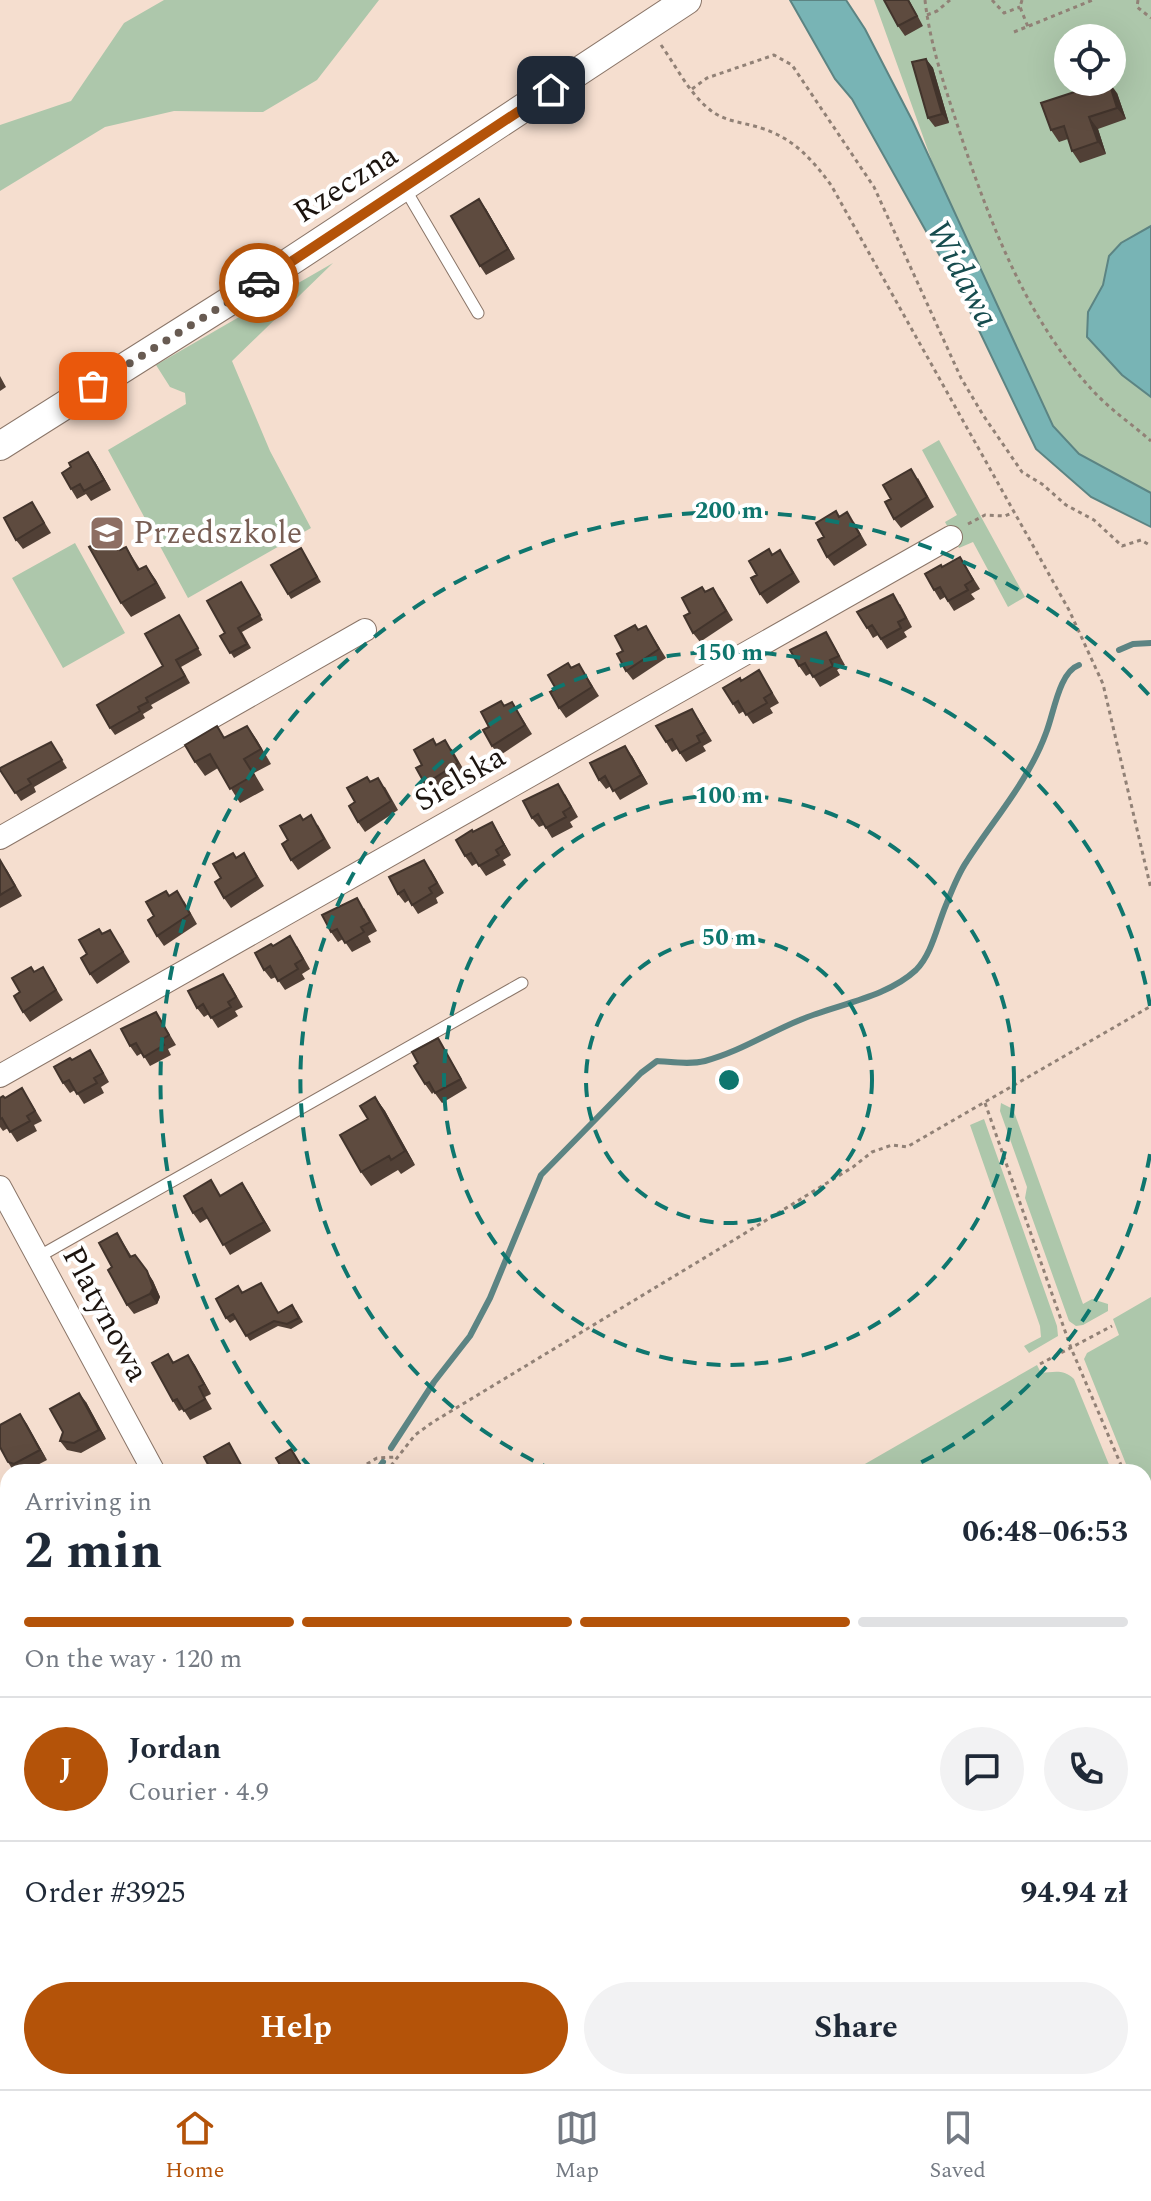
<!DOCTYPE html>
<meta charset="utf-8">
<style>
body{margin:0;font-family:Spectral,serif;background:#f2f2f3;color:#1f2937;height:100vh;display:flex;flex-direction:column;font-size:30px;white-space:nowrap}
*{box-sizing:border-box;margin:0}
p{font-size:26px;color:#747a83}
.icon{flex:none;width:44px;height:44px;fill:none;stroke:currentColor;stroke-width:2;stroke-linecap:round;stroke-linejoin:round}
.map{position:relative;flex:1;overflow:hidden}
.sheet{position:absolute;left:0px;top:1464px;width:1152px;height:626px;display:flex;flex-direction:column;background:#fff;border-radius:24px 24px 0 0;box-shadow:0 8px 32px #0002}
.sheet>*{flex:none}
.tools{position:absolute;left:1054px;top:24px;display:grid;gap:16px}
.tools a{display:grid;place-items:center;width:72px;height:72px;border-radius:50%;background:#fff;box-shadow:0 8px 32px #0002;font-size:40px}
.pin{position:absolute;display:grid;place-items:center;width:68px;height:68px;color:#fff;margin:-34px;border-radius:16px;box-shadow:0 4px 12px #0006}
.courier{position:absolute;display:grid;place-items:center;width:80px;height:80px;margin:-40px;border:6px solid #b45309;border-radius:50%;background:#fff;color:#222;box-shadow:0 2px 10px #0007}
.head em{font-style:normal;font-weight:700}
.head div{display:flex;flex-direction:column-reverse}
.head{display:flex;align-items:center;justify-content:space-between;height:136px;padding:0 24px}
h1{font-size:52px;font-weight:700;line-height:60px}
.bar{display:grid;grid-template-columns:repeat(4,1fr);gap:12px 8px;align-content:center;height:96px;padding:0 24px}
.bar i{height:10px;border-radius:6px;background:#e0e1e3}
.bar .current{background:#b45309}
.bar p{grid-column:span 4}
.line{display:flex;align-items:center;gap:20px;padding:0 24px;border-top:2px solid #e0e1e3}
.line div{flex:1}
.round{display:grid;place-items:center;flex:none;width:84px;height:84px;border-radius:42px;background:#f2f2f3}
.cta{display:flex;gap:16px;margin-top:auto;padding:16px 24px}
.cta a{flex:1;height:92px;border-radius:48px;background:#b45309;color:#fff;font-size:32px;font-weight:700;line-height:92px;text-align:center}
.cta a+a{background:#f2f2f3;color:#1f2937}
.dock{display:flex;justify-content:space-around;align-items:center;height:112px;border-top:2px solid #e0e1e3;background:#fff;font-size:22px;color:#747a83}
.dock a{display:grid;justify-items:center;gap:4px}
.dock .current{color:#b45309}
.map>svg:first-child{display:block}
.green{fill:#adc7ab;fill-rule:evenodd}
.water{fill:#78b4b5;stroke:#5c8483;stroke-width:2}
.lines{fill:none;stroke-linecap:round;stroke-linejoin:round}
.stream{stroke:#5c8483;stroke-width:6}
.service-casing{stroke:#8a7568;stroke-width:13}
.minor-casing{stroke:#8a7568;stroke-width:24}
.tertiary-casing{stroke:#8a7568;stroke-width:30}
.path{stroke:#918176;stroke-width:3;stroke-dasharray:4 4;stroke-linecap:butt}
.service{stroke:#fff;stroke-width:11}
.minor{stroke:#fff;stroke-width:22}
.tertiary{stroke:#fff;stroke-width:28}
.wall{fill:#514036}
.shaded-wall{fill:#42342c}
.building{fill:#5e4b3f;stroke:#42342c;stroke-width:2}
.done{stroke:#685b52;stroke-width:8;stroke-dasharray:0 14.4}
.route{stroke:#b45309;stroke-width:10}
.ring{fill:none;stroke:#0f766e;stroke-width:4;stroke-dasharray:14 10}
.labels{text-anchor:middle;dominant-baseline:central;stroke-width:8;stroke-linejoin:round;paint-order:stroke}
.street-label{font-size:32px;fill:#1c140f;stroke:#fff}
.education-label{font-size:32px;fill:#785e54;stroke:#fff;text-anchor:start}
.water-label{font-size:34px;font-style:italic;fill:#164c4e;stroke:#fff}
.centre{fill:#0f766e;stroke:#fff;stroke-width:4}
.ring-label{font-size:24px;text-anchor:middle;font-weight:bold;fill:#0f766e;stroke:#fff;stroke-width:8;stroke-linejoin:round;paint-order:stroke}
</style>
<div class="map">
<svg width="1151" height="2089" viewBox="0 0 1151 2089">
<rect width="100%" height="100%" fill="#f5decf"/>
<path class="green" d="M164 0H379L317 80 263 112 174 111 105 127 0 191V125L71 101 124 23Z
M874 0H1151V493L1079 454 1053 426 939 181ZM1068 38H1112V82H1068Z
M333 263 232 361 270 451 311 528 188 598 108 450 186 404 185 393 170 387 156 365Z
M939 440 1025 597 1008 607 973 542 959 548 945 522 957 515 922 450Z
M75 543 125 633 63 668 12 578Z
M1001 1103 1013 1109 1083 1304 1092 1299 1108 1304V1311L1083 1325 1076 1326 1069 1321 1025 1198 1027 1187 1000 1111Z
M984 1119 1057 1326 1058 1336 1029 1353 1024 1346 1041 1337 1040 1326 970 1125Z
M1151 1297V1489L1144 1490V1472H1130L1126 1464 1084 1359 1087 1353 1119 1335 1113 1319Z
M1037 1365 1041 1373C1054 1372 1064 1369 1074 1379L1112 1472H851Z
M1144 1538 1151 1549V1704L1144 1708Z
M1151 1878V2089H783L796 2082H1144V1882Z"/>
<path class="water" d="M790 0H846L865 29 913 122 1053 426 1079 454 1151 493V527L1091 497 1036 449 964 299 852 99 835 79Z
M1151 226V397L1122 375 1087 337 1088 312 1103 285 1109 256 1121 243Z"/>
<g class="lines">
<path class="stream" d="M1119 650 1133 644 1151 643
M391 1448 434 1382 470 1336 490 1298 541 1175 641 1073 657 1061C673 1062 690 1065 705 1061 739 1052 768 1033 800 1020 837 1004 886 998 916 970 932 954 937 926 946 905 952 890 958 874 967 861 994 819 1029 780 1046 733 1054 713 1059 672 1079 665
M376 1472 383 1462
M90 2089 93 2082"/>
<defs>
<path id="service" d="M404 187 478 313
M38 1257 522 983"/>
<path id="minor" d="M0 838 365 630
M0 1076 951 537
M0 1187 154 1472
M0 1671 8 1667
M103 2089 105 2082
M321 2089 333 2082
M625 2089 637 2082"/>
<path id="tertiary" d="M0 446 247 290 687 0"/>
</defs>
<use href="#service" class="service-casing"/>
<use href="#minor" class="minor-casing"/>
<use href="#tertiary" class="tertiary-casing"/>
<path class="path" d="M925 0C930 45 945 87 959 130 990 223 1027 321 1095 393 1112 411 1133 425 1151 441
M992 0 1004 13 1020 7
M1022 0 1020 7 1028 27
M1138 0 1137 7 1151 18
M927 15 937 11 950 0
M1014 32 1093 0
M661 45C676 66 689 93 709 109 724 122 743 122 761 128 793 138 812 159 831 185L1069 610 1103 684 1151 889
M692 89 707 78 774 55 792 65 874 187 961 378 983 415 1022 472 1042 484 1066 505 1094 520 1122 546 1141 540 1151 546
M968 524 985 515 1005 516 1014 512
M985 1103 1071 1348 1124 1472
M1040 1364 1112 1326
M353 1472 377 1458 396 1457
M386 1472 415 1435 433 1422 729 1243 853 1167 872 1152 892 1145 907 1147 1151 1006
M1144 1505 1151 1501
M1144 1518 1151 1532"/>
<use href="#service" class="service"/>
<use href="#minor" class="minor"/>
<use href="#tertiary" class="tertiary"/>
</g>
<path class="wall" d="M909 0 923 26 905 36 898 26Z
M926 59 933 68 949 123 935 127 928 118Z
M1117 93 1126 119 1098 129 1106 154 1080 163 1072 151 1068 139 1059 142 1051 130Z
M486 209 515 259 486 275 480 266Z
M0 376 6 387 0 391Z
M95 462 111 490 91 501 86 494 77 499 71 489Z
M918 478 934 507 901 528 894 519 891 499Z
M32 502 51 533 23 549 16 540Z
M839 516 854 522 867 545 834 566 827 557 824 537Z
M126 547 140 569 146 566 166 598 131 617 121 603V549Z
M301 548 321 582 291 599 288 594Z
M772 554 787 560 800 582 767 604 760 594 757 575Z
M960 557 980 589 971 594 975 599 954 611 945 597 940 600 934 590 942 567Z
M241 582 263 620 242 632 251 648 234 658 220 636 225 633Z
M705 592 720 598 733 620 700 642 693 633 690 613Z
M900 604 912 627 904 632 907 637 887 649 878 635 873 638 867 628Z
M179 615 202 655 181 667 190 683 151 705 153 708 143 714 145 718 115 735 110 728 163 666Z
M646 626 666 658 633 680 626 671 623 651 638 630Z
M832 642 845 665 837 670 840 675 820 687 811 673 806 676 799 666Z
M579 664 599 696 566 718 559 708 556 689 571 668Z
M759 670 779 703 770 708 773 713 753 724 744 711 739 714 733 704 741 681Z
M512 702 532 734 499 756 492 746 489 727 504 706Z
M698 718 712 741 703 746 706 751 686 762 677 749 672 752 666 742Z
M247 726 271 764 254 773 264 790 240 803 218 768 205 776 195 762 225 738Z
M51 742 67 768 34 787 36 792 21 801 0 770Z
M437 744 452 749 465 772 432 794 425 784 422 765Z
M632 756 648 784 620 800 611 786 606 789 599 780Z
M370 782 385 787 398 810 365 832 358 822 355 802Z
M565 794 578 817 570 822 573 827 552 838 544 825 539 827 532 818Z
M303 820 318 825 331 848 298 870 291 860 288 840Z
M492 822 511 855 503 860 506 865 486 876 477 863 472 866 465 856 473 832Z
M244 853 264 886 231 908 224 898 221 878 236 858Z
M0 861 7 870 22 896 0 908Z
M431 870 444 893 436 898 438 903 418 914 409 900 405 903 398 894Z
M169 896 184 901 197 924 164 946 157 936 154 916Z
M364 908 377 931 368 936 371 942 352 952 343 939 338 942 331 932Z
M110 930 130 962 97 984 90 974 87 954 102 934Z
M273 946H297L310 969 302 974 305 979 285 990 276 977 271 979 264 970Z
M43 967 63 1000 30 1022 23 1012 20 992 35 972Z
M230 984 243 1007 235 1011 238 1016 218 1028 209 1014 204 1017 197 1008Z
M156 1012 176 1045 168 1049 171 1055 150 1066 142 1053 137 1056 130 1046Z
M438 1038 467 1088 442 1103 434 1092 432 1094 425 1084 418 1063Z
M96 1059 109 1082 101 1087 104 1093 84 1104 75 1090 70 1093 63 1083 72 1060Z
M22 1088 42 1121 34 1125 37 1131 17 1142 8 1128 3 1131 0 1127V1098H5Z
M375 1097 385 1111 415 1165 401 1174 398 1170 371 1186 361 1172 368 1119Z
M242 1183 271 1231 230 1255 208 1218 200 1223 193 1213Z
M117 1233 132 1257 135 1255 153 1281 160 1297 157 1304 134 1314 127 1305 112 1267Z
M243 1293 279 1313 296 1310 303 1322 291 1329 278 1326 250 1341 236 1319 230 1323 226 1318Z
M188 1355 211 1394 205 1397 212 1409 190 1420 183 1409 179 1411 173 1401 174 1363Z
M86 1402 106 1439 81 1453 67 1450 60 1441Z
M20 1414 47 1460 24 1472H14L8 1462Z
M291 1449 303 1469 298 1472H284Z
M360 2082H445L433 2089H347Z
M554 2082H592L578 2089H559Z"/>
<path class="shaded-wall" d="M926 59 933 68 949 123 942 114Z
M1109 82 1117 93 1126 119 1117 108Z
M1089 117 1098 129 1106 154 1098 142Z
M479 199 486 209 515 259 508 249Z
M88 452 95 462 111 490 104 480Z
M146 566 156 580 166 598 156 583Z
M247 726 257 740 271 764 261 749Z
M625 746 632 756 648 784 641 775Z
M492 822 498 832 511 855 504 845Z
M375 1097 385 1111 415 1165 405 1151Z
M242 1183 249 1193 271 1231 264 1222Z
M147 1271 153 1281 160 1297 157 1304 150 1294Z
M188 1355 195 1365 211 1394 204 1384Z
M79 1393 86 1402 106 1439 99 1430Z
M20 1414 27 1424 47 1460 40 1450Z"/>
<path class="building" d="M884 0H908L917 16 898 26Z
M926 59 942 114 928 118 912 62Z
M1105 82H1109L1117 108 1089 117 1098 142 1072 151 1064 126 1051 130 1041 103Z
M479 199 508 249 480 266 451 216Z
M88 452 104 480 84 491 80 484 71 489 62 473 71 467 69 463Z
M911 469 927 497 894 519 885 502 891 499 883 485Z
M32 502 44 523 16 540 4 518Z
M836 511 839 517 847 512 860 535 827 557 818 540 824 537 816 523Z
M111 535 120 550 126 547 138 570 146 566 156 583 121 603 89 547Z
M301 548 317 577 288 594 271 565Z
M769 549 772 555 780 550 793 573 760 594 751 578 757 575 749 561Z
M960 557 973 580 965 585 968 590 948 601 940 587 934 590 925 574 941 565 942 567Z
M241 582 260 615 238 628 247 644 230 653 220 636 225 633 207 601Z
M702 587 705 592 713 588 726 611 693 633 684 616 690 613 682 598Z
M893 594 906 618 898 622 901 628 881 639 872 625 867 628 857 612Z
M179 615 198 648 176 660 185 676 146 698 148 702 138 707 140 711 110 728 97 705 163 666 145 634Z
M635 625 638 630 646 626 659 649 626 671 617 654 623 651 615 636Z
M826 632 839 656 830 660 833 666 813 677 805 663 799 666 790 650Z
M568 663 571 668 579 664 592 687 559 708 550 692 556 689 548 675Z
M759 670 772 693 764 698 767 703 746 715 738 701 733 704 723 688 740 678 741 681Z
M501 701 504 706 512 702 525 725 492 746 483 730 489 727 481 712Z
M692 709 705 732 697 736 700 742 680 753 672 739 666 742 656 726Z
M217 726 224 738 247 726 261 749 244 759 254 775 230 789 210 754 195 762 185 745Z
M433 739 436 745 445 740 458 763 425 784 416 768 422 765 414 750Z
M51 742 62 760 28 779 31 784 15 793 0 770V768Z
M625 746 641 775 613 791 605 776 599 780 590 763Z
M367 777 370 782 378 778 391 801 358 822 349 806 355 802 347 788Z
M558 784 571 807 563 812 566 817 546 828 538 814 532 818 523 801Z
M300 815 303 820 311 815 324 839 291 860 282 844 288 840 280 826Z
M492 822 504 845 496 850 499 855 479 866 471 853 465 856 456 840 472 830 473 832Z
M233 853 236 858 244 853 257 877 224 898 215 882 221 878 213 864Z
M0 860 15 886 0 895Z
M424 860 437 883 429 888 432 893 412 905 404 890 398 894 389 877Z
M166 891 169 896 177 891 190 914 157 936 148 920 154 916 146 902Z
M357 898 370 922 361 927 364 932 345 943 337 929 331 932 322 915Z
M99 929 102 934 110 930 123 952 90 974 81 958 87 954 79 940Z
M290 936 303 959 295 964 298 969 278 981 270 966 264 970 255 953 271 944 273 946Z
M31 967 34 972 43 967 56 990 23 1012 14 996 20 992 12 978Z
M223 974 236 997 228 1002 231 1007 211 1018 203 1004 197 1008 188 991Z
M156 1012 169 1035 161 1040 164 1045 144 1057 136 1043 130 1046 121 1029Z
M438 1038 461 1079 435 1093 429 1082 425 1084 414 1066 418 1063 412 1052Z
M90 1050 103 1073 94 1078 97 1083 77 1094 69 1080 63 1083 54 1067 70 1058 72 1060Z
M22 1088 35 1111 27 1116 30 1121 10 1132 2 1118 0 1119V1098L3 1096 5 1098Z
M375 1097 405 1151 391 1160 389 1156 361 1172 340 1135 368 1119 360 1106Z
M211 1180 220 1196 242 1183 264 1222 223 1245 202 1208 193 1213 184 1196Z
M117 1233 130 1257 135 1255 147 1271 153 1288 150 1294 127 1305 108 1270 112 1267 99 1243Z
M261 1283 278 1313 292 1305 299 1318 287 1324 274 1321 246 1336 233 1314 226 1318 216 1299 238 1286 242 1293Z
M168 1354 173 1363 188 1355 204 1384 199 1387 205 1399 184 1411 177 1399 173 1401 152 1363Z
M79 1393 99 1430 74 1443 60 1441 63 1432 50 1409Z
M20 1414 40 1450 14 1464 8 1462 0 1447V1425Z
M229 1443 245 1472H212L204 1457Z
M291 1449 300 1464 286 1472H284L276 1458Z
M236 2082H238L242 2089H223Z
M360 2082H421L409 2089H347Z
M677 2082H688L692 2089H665Z"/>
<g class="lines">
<path class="done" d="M93 386 259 283"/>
<path class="route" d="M259 283 551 90"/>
</g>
<g class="ring">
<circle cx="729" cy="1080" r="143"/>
<circle cx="729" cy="1080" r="285"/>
<path d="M1150 1154A428 428 0 0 1 903 1471M555 1471A428 428 0 1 1 1150 1006"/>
<path d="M312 1469A570 570 0 1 1 1149 695"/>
</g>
<defs>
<symbol id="school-square" viewBox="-11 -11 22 22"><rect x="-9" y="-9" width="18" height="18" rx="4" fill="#8d6e63" stroke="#fff"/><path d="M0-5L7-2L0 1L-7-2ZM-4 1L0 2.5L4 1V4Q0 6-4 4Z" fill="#fff"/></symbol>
</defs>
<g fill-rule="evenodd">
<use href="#school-square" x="87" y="513" width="40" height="40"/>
</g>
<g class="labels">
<g class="street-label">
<text transform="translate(346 184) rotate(-33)">Rzeczna</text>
<text transform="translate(460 779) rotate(-30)">Sielska</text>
<text transform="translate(105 1314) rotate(62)">Platynowa</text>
</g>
<g class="education-label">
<text x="133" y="533">Przedszkole</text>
</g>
<g class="water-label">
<text transform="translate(962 274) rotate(62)">Widawa</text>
</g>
</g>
<circle cx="729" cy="1080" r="12" class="centre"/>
<g class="ring-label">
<text x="729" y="518">200 m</text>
<text x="729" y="660">150 m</text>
<text x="729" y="803">100 m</text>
<text x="729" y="945">50 m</text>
</g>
</svg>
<div class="tools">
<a><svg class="icon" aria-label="locate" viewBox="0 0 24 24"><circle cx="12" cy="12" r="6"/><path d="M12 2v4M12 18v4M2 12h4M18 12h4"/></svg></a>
</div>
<div class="pin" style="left:93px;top:386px;background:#ea580c"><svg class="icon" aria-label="bag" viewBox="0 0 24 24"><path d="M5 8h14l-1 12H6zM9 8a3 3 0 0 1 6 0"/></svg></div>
<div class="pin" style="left:551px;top:90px;background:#1f2937"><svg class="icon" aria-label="home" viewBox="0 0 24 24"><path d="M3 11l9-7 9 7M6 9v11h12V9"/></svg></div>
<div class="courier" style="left:259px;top:283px"><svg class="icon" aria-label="car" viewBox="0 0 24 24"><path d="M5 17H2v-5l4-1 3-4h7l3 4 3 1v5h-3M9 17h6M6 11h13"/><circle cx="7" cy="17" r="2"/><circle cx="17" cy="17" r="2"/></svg></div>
<section class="sheet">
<div class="head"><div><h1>2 min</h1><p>Arriving in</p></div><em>06:48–06:53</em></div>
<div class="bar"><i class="current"></i><i class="current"></i><i class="current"></i><i></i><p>On the way · 120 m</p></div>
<div class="line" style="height:144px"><b class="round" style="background:#b45309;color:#fff">J</b><div><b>Jordan</b><p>Courier · 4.9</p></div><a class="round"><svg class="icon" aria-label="chat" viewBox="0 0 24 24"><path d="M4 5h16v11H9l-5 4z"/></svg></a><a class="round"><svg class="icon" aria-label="phone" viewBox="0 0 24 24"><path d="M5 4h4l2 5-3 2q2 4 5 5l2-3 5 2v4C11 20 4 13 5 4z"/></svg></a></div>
<div class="line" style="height:104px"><div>Order #3925</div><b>94.94 zł</b></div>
<div class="cta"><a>Help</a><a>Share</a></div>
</section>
</div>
<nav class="dock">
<a class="current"><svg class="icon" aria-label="home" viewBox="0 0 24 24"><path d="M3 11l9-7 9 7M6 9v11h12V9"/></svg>Home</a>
<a><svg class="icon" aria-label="map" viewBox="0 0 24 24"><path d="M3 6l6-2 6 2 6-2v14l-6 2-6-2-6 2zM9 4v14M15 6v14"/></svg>Map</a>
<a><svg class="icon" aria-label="saved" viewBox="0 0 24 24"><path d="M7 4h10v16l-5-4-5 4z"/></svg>Saved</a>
</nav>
